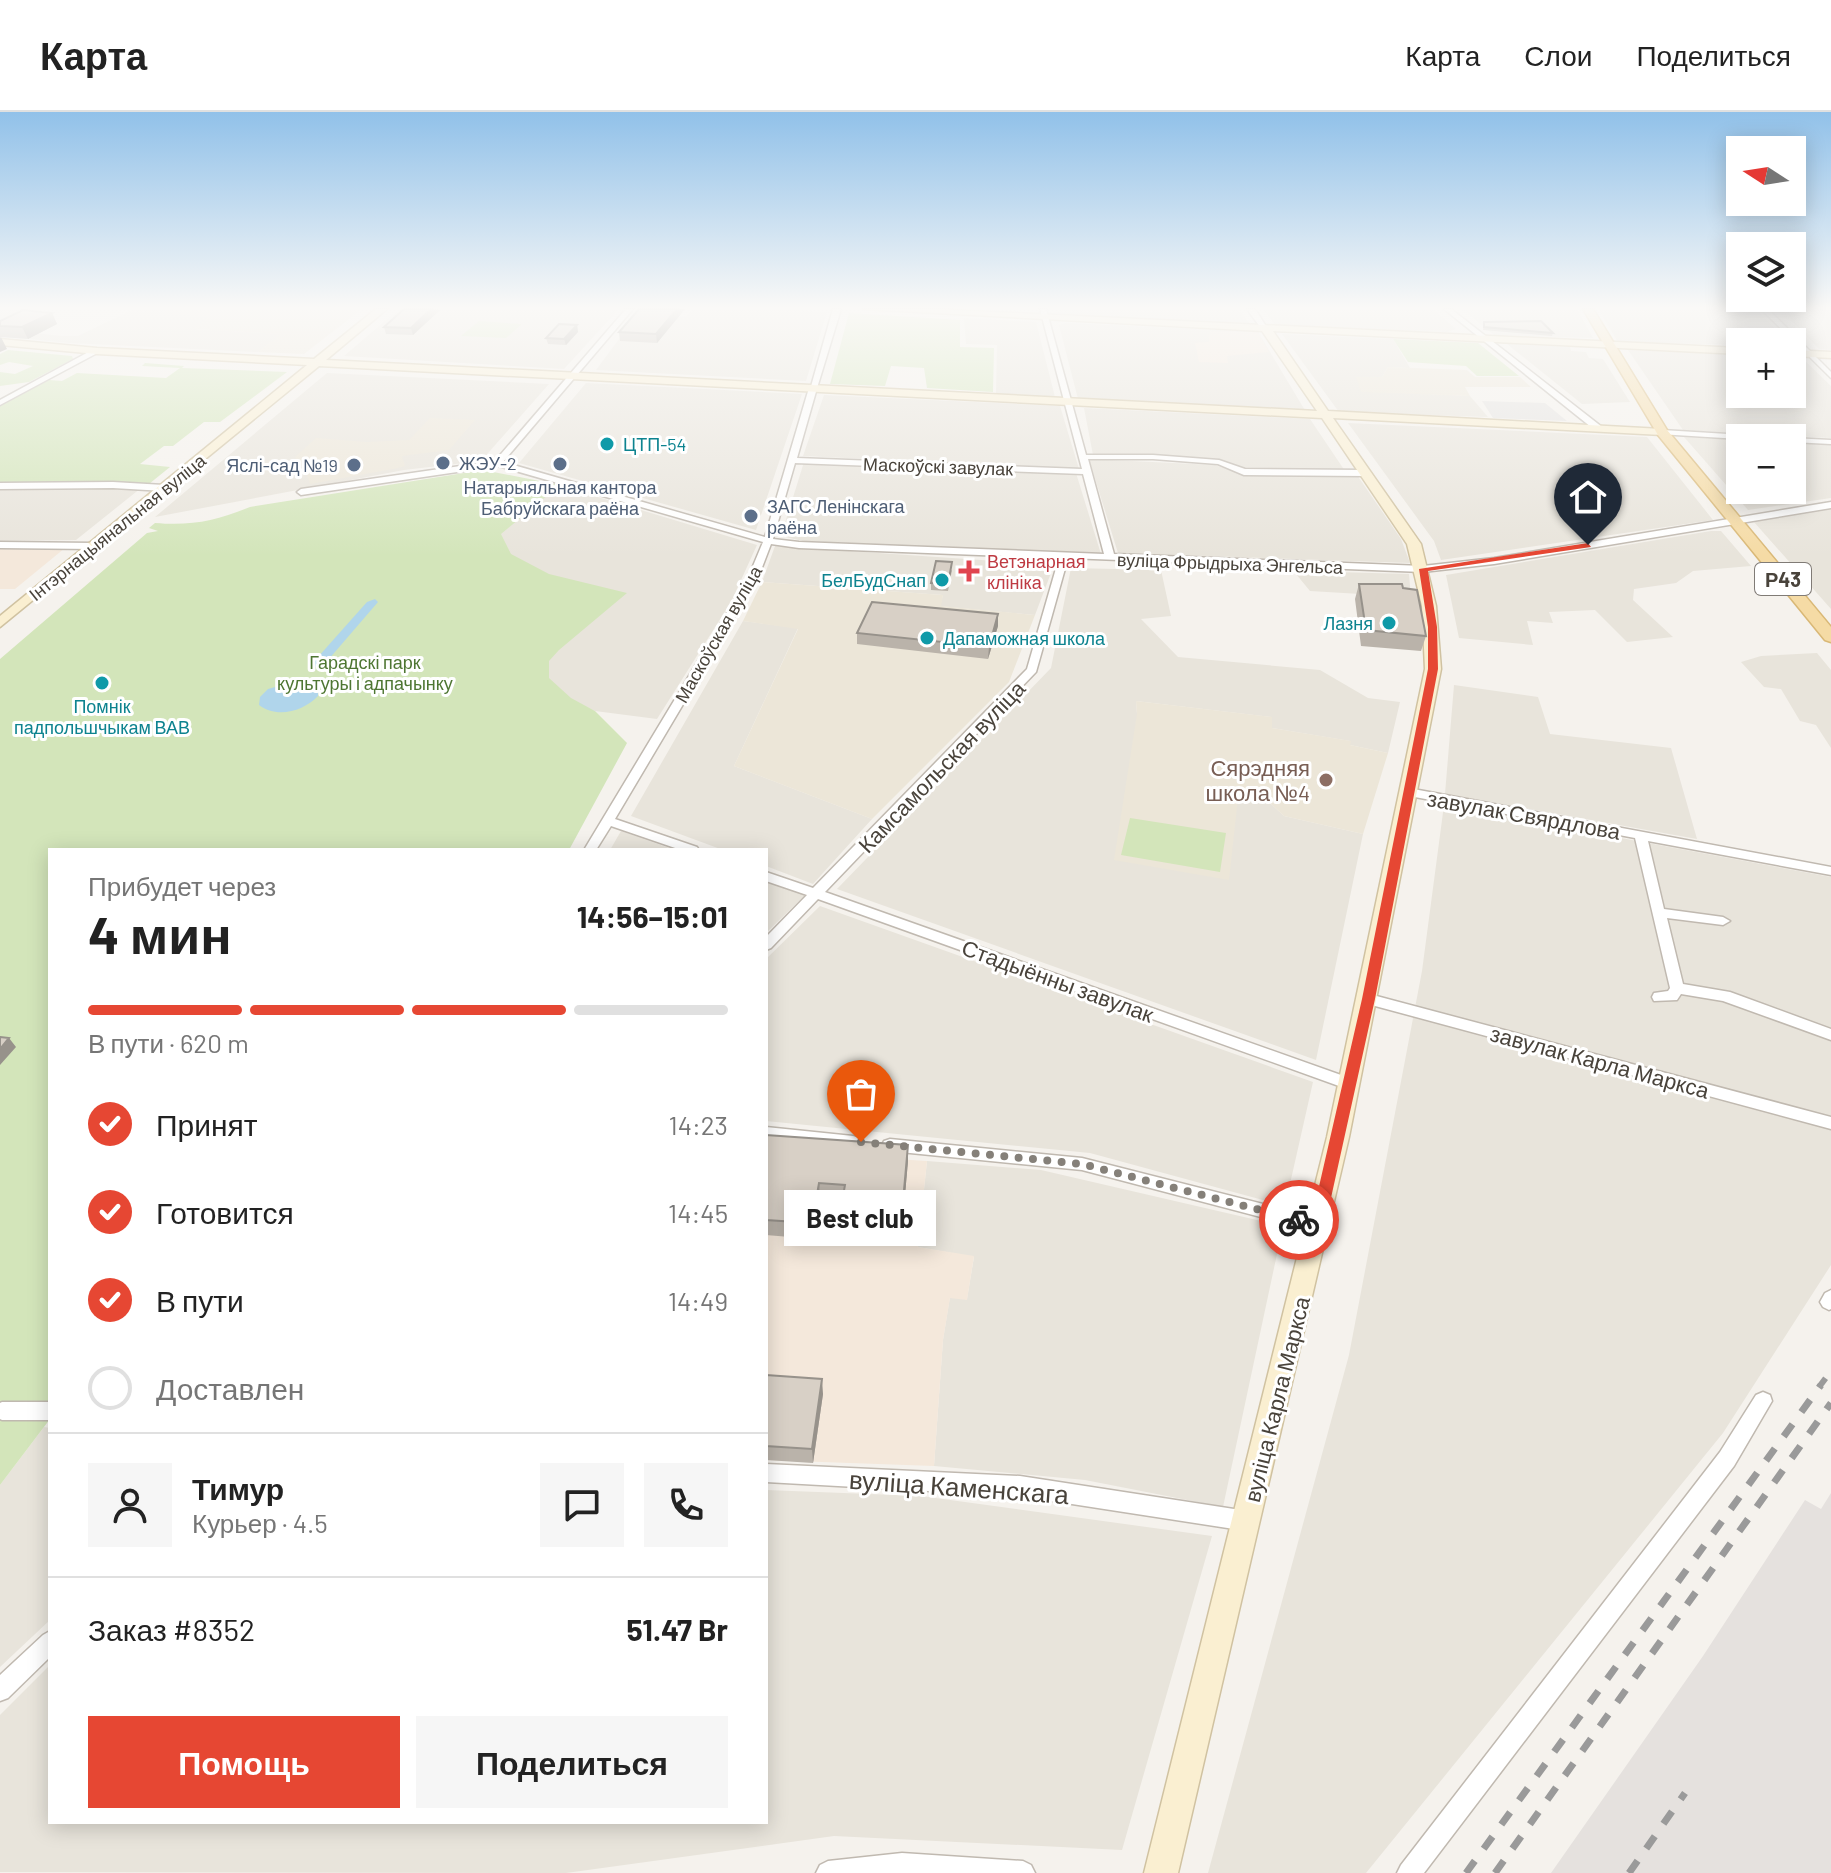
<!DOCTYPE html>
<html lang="ru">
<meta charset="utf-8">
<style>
body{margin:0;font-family:Barlow,sans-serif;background:#f6f6f6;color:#222;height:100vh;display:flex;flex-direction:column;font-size:30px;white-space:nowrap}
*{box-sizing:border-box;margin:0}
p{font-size:26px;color:#767676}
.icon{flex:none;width:44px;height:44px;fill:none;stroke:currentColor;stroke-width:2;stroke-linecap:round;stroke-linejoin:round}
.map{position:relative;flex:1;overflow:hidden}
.details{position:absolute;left:48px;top:736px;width:720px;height:976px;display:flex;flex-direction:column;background:#fff;border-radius:0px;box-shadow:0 4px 20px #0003}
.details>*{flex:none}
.needle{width:52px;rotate:282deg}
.controls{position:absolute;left:1726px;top:24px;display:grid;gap:16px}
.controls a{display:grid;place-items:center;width:80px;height:80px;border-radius:0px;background:#fff;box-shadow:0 4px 20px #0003;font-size:40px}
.pin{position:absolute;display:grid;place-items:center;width:68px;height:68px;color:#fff;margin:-82px -34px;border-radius:50% 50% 50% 0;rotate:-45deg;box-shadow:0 0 8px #0007}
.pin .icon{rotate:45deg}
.courier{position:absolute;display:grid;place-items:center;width:80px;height:80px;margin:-40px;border:6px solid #e64733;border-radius:50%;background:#fff;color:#222;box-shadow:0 2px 10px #0007}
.bubble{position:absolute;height:56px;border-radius:0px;background:#fff;box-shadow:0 4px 20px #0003;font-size:26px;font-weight:700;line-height:56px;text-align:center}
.overview em{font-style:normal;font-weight:700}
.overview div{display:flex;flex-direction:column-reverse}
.overview{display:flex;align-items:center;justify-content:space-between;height:136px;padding:0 40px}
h1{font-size:52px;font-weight:700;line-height:60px}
.bar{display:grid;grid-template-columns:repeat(4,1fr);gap:12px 8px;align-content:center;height:96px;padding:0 40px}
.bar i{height:10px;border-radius:6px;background:#e0e0e0}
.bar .selected{background:#e64733}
.bar p{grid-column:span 4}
.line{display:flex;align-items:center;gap:20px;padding:0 40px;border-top:2px solid #e0e0e0}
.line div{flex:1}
.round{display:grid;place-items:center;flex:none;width:84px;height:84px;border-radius:0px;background:#f6f6f6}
ol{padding:0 40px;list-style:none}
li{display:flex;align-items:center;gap:24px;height:88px}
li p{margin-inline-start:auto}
li .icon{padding:8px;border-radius:50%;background:#e64733;color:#fff;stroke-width:4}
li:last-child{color:#767676}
li i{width:44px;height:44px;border:4px solid #e0e0e0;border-radius:50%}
.cta{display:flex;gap:16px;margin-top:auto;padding:16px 40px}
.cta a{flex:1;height:92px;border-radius:0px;background:#e64733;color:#fff;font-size:32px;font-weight:700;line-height:92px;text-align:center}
.cta a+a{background:#f6f6f6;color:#222}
header{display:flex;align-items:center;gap:48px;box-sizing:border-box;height:112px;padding:0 40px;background:#fff;border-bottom:2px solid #e0e0e0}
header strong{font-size:38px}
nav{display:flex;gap:44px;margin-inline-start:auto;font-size:28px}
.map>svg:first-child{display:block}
.residential{fill:#e8e4db}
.commercial{fill:#f4e8db}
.industrial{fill:#e5e1de}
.education{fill:#ece6d8}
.green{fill:#d3e5ba}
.parking{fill:#e4e2e0}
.water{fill:#b0d5eb}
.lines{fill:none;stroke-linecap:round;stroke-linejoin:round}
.minor-casing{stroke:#c0b9b0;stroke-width:3}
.tertiary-casing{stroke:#c0b9b0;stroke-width:3}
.secondary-casing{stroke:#d0c2a1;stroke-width:3}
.primary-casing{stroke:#d9b876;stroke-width:3}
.minor{fill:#fff;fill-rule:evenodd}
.tertiary{fill:#fff;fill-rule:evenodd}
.secondary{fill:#faefd1;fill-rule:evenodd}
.primary{fill:#f5dba5;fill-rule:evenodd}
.rail-far1{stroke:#9a9a9a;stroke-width:6;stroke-dasharray:11 11;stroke-linecap:butt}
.rail{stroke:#9a9a9a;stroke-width:7;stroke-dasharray:15 15;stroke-linecap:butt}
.wall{fill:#bab3aa}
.shaded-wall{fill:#97928b}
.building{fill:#d8d0c6;stroke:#97928b;stroke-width:2}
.route{fill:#e64733}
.done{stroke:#858079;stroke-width:8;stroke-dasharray:0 14.4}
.culture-dot{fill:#0f9aa8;stroke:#fff;stroke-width:3}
.service-dot{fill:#5c6f8a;stroke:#fff;stroke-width:3}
.health-dot{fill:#e0444e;stroke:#fff;stroke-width:3}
.education-dot{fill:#8d6e63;stroke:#fff;stroke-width:3}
.labels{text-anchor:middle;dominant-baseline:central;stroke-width:6;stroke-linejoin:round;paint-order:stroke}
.far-culture-label{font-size:18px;fill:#0d838f;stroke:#fff;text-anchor:start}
.far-service-label{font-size:18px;fill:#4e5e75;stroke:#fff;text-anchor:start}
.far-street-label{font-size:18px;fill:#49433b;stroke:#fff}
.far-health-label{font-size:18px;fill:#be3a42;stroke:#fff;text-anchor:start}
.far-park-label{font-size:18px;fill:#4e7632;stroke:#fff}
.shield{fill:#fff;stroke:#807b76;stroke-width:2}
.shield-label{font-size:20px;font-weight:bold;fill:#49433b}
.street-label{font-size:22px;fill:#49433b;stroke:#fff}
.education-label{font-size:22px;fill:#785e54;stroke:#fff;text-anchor:end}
.near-street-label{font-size:26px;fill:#49433b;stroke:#fff}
</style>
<header>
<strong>Карта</strong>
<nav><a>Карта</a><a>Слои</a><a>Поделиться</a></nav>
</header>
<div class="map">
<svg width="1831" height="1761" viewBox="0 0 1831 1761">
<rect width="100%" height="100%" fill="#f5f2ed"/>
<path class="residential" d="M0 197H45L9 218 61 224H78L132 198 142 197H171L166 200 211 205 194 217 282 222 258 240 70 231 0 224Z
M399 197H619L564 257 344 244Z
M692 197H780L827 200 806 269 596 258 637 203 686 205Z
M1059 197H1239L1249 211 1061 204Z
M1263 197H1433L1456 217 1447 220 1275 213Z
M1462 197H1577L1593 226 1494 223Z
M1598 197H1756L1788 230H1740V233L1618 230Z
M1780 197H1831V238L1819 237Z
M964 206 1036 210 1055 285 996 282 997 233 966 232Z
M1066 211 1258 220 1306 300 1078 287 1059 213Z
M1282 222 1393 227 1410 256 1388 255 1382 265 1361 279 1470 284 1488 305 1339 300Z
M1507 232 1570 235 1571 239 1586 240 1589 246 1603 247 1630 290 1582 292Z
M1628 238 1740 243V282H1792V245L1802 246 1831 274V326L1683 318Z
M327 261 549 272 481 349 404 358 155 405Z
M586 271 802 282 756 418 519 351Z
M824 283 1060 294 1079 357 803 344Z
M1084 296 1310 307 1345 359 1248 358 1217 348 1156 343H1093Z
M1348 311 1647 325 1713 408 1441 448 1434 429Z
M1684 325 1740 328V378H1792V331L1831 333V386L1748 398Z
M1089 347 1215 353 1241 362 1357 363 1401 427 1410 451 1118 441Z
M804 350 1076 361 1101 442 803 429 781 424Z
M558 373 757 433 731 490 657 607 595 599 570 587 547 566 548 462 509 442 499 423 517 405Z
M89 374 141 376 76 428 0 429V375Z
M1831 396V497L1754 410Z
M1711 419H1721L1751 454 1693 459 1676 471 1634 477 1633 488 1673 525 1627 530 1595 498 1549 500 1553 511 1527 509 1533 533 1459 526 1446 463Z
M775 434 1054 453 1035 503 940 494 943 483 762 470Z
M1071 456 1161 458 1171 504 1141 507 1178 545 1320 558 1368 586 1400 590 1388 641 1350 633V629L1272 616 1271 605 1136 589 1137 602 1238 686 1270 691 1284 704 1363 722 1316 948 837 777 1051 556Z
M1298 459 1409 462 1411 485 1310 479 1296 462Z
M743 509 798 516 734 654 872 707 813 772 766 754V738H723L631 704Z
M1817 541 1831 558V636L1816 613 1800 609 1781 577 1764 575 1741 550 1761 544Z
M1454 573 1538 585 1550 622 1671 636 1697 727 1445 682Z
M1444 693 1831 765V1153L1723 1321 1366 1761H1208L1349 1243 1422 859Z
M621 719 675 738H610Z
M766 770 805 783 766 821Z
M820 794 1313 970 1285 1094 1090 1041 766 1009V847Z
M927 1049 1041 1058 1283 1114 1223 1395 1085 1368 934 1354 943 1228 950 1185 967 1187 974 1145 918 1135Z
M44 1315 50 1316V1508L0 1555V1373Z
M766 1378 921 1384 1212 1424 1122 1738 834 1724 566 1761 0 1760V1603L50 1553V1710H766Z"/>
<path class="commercial" d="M1210 219 1258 220 1269 240 1227 244 1228 251 1199 250 1195 231 1209 230Z
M0 436H65L15 477H0Z
M766 1039 927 1049 918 1135 974 1144 967 1188 950 1186 943 1228 934 1354 766 1348Z"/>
<path class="industrial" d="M1831 1381V1761H1551L1703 1544 1805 1388 1821 1397Z"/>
<path class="education" d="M171 197H362L304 242 258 240 281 222 193 217 209 205 164 201Z
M1388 255 1467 258 1475 265H1520L1531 275H1465L1470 284 1361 280 1356 265H1382Z
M430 306 475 308 449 338 402 344 405 354 393 357 310 372 304 354 295 345 316 326 367 330 409 328Z
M762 470 943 483 941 494 1035 503 1009 570 872 707 734 654 798 517 743 509Z
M1136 589 1272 605V616L1351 629 1350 633 1388 641 1363 722 1284 704 1270 691 1238 686 1229 768 1114 748 1137 602Z"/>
<path class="green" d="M849 201 960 208V235L994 236 993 280 927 276 924 256 891 254 885 274 830 272Z
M479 209 522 212 506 226 461 224Z
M1393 227 1478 231 1519 264H1477L1466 254 1408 250Z
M8 238 72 244 73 247 29 270 0 274V260L15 262 33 254 9 250 0 253V242Z
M145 251 184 254 182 256 287 260 220 310H204L173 334H164L140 352 170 355 149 372 0 371V294L49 268 62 269 77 261 166 266 180 256 142 254Z
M483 358 560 373 501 422 511 442 549 462 627 481 559 538 549 549V566L571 586 595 599 627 631 569 738H50V1307L0 1373V547L147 421 158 419 149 416 155 411C192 414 215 409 250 395Z
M1130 706 1226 721 1220 760 1121 743Z"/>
<path class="parking" d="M1482 289 1545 291 1567 309 1493 306Z"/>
<path class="water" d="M375 487 378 490 322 555 310 554 367 490Z
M297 569 311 570 318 576V584C304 599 277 607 259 593L260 585 268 577Z"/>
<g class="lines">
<defs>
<path id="minor" d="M626 197H633L503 350 765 425 809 276 813 274 817 276 797 346 1082 357 1040 197H1046L1086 343H1153L1219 348 1245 357 1365 358 1369 361 1365 364 1244 363 1218 352 1153 347H1088L1114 442 1423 454 1494 446 1831 390V396L1494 452 1423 460 1068 446 1036 560 825 780 1355 968 1357 972 1355 976 1350 978 818 787 771 836 766 838V825L807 783 766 769V760L813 776 1027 557 1059 446 799 436 771 432 758 466 615 707 697 735 699 738H681L611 714 596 738H584L748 466 763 430 498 354 301 383 297 380 301 377 495 349ZM795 351 1083 362 1104 442 799 430 773 427Z
M1444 197H1451L1602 315V319H1596Z
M1761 197H1768L1831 260V266Z
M94 237 101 239 0 293V288Z
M1662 318 1761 324 1765 326 1740 327 1659 322 1658 320Z
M1790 326H1792L1831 328V332L1792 330Z
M113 370 164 373 168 376 164 379 113 376 0 377V371Z
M0 430 94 431 99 434 94 437 0 436Z
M1408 676 1831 755V763L1648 729 1664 797 1723 805 1730 809 1723 813 1667 806 1683 872 1730 880 1831 917V928L1723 889 1681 882 1677 888 1654 889 1652 885 1654 881 1668 879 1670 876 1635 726 1404 683V677Z
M1369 882 1831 1005V1017L1364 891 1362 887 1364 883Z
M766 1015 853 1024 859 1026 861 1030 859 1034 853 1036 766 1027Z
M890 1027 1082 1046 1318 1106 1324 1108 1326 1113 1324 1118 1318 1120 1082 1058 890 1039 884 1037 882 1033 884 1029Z
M1831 1178V1197L1829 1198 1823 1195 1820 1190 1825 1181Z
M1763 1280 1770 1283 1772 1289 1734 1354 1424 1761H1397L1401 1753 1720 1340 1756 1283Z
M2 1290H50V1308H2L0 1307V1291Z
M766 1352 1020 1364 1247 1399 1254 1402 1257 1409 1254 1416 1247 1419 1020 1384 766 1370Z
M50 1519V1545L8 1586 0 1589V1563L43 1523Z
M902 1741 1023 1749 1031 1753 1035 1761H816L820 1753 828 1749Z"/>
<path id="tertiary" d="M833 197H841L817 276 810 278Z
M1247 197H1255L1269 219H1263Z"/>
<path id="secondary" d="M376 197H387L326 248 1317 299 1262 219 863 197H932L1740 236V242L1273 219 1328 299 1662 317 1668 320 1662 323 1333 306 1421 432 1436 494 1441 557 1349 1025 1178 1761H1144L1327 1025 1425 557 1422 494 1407 432 1322 306 319 254 0 515V504L307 253 97 242 0 233V227L97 236 314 247Z
M1792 238 1831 240V246L1792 244Z"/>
<path id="primary" d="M1583 197H1593L1667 318 1831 515V530L1825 528 1658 323Z"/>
</defs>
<use href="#minor" class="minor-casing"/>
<use href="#tertiary" class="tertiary-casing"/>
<use href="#secondary" class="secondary-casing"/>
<use href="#primary" class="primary-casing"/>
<use href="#minor" class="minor"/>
<use href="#tertiary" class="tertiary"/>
<use href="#secondary" class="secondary"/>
<use href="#primary" class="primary"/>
<path class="rail-far1" d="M1819 1275 1831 1259"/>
<path class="rail" d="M1466 1761 1821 1273
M1495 1761 1831 1291
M1629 1761 1685 1681"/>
</g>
<path class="wall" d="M639 197H685L657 231 620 229 619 220Z
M440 198 413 223 386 222 384 215Z
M52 201 57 212 28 227 0 225V209Z
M1484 210 1553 221 1552 224 1483 218Z
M577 213 578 220 566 233 548 232 546 226Z
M952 458 948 479 931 478V471Z
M1359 472 1403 476 1426 524 1421 539 1361 534 1355 487Z
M998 514 988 547 857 532V521Z
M766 1023 908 1033V1049L901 1128 856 1125 855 1111H843L842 1088 820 1087 814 1127 766 1123Z
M766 1263 823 1282 813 1351 766 1348Z"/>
<path class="shaded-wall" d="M431 197 440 198 413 223 411 216Z
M677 197H685L657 231 656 222Z
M52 201 57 212 28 227 22 215Z
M577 213 578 220 566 233 564 227Z
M1 225 7 237 0 240V226Z
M998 502V514L988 547 989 535Z
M9 926 16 935 0 953V937Z
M908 1033V1049L901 1128V1112Z
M819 1071 820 1087 814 1127 812 1111Z
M822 1267 823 1282 813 1351 812 1337Z"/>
<path class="building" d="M404 197H431L411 216 384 215Z
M639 197H677L656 222 619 220Z
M23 198 52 201 22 215 0 214V209Z
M1541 209 1553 221 1484 215V210Z
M559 212 577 213 564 227 546 226Z
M936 449 952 450 948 472 931 471Z
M1359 472H1402L1403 476 1417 478 1426 524 1366 518Z
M872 490 998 502 989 535 857 521Z
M0 925 9 926 0 937Z
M766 1023 908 1033 901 1112 855 1109 857 1096 841 1095 845 1073 819 1071 812 1111 766 1108Z
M766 1263 822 1267 812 1337 766 1334Z"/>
<linearGradient id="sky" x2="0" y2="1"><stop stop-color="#91c1e9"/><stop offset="0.44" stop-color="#faf9f7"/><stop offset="1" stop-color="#faf9f7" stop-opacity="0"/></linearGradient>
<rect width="1831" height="444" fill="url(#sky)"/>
<path class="route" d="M1588 431 1591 435 1428 459 1437 515 1438 557 1375 887 1325 1113 1318 1120 1294 1113V1104L1312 1105 1362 887 1428 557V515L1419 457Z"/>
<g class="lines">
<path class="done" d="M861 1030 1082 1052 1299 1108"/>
</g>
<g class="culture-dot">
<circle cx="607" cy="332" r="8"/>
<circle cx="942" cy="468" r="8"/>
<circle cx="1389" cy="511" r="8"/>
<circle cx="927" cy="526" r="8"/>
<circle cx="102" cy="571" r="8"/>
</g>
<g class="service-dot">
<circle cx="443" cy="351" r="8"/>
<circle cx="560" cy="352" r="8"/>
<circle cx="354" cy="353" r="8"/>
<circle cx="751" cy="404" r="8"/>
</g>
<path class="health-dot" d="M965 447h8v8h8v8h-8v8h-8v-8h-8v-8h8z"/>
<circle class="education-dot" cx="1326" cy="668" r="8"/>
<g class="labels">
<g class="far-culture-label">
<text x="623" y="332">ЦТП-54</text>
<text x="926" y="468" text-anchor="end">БелБудСнап</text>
<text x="1373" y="511" text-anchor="end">Лазня</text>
<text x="943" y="526">Дапаможная школа</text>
<text x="102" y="594" text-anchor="middle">Помнік<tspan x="102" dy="21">падпольшчыкам ВАВ</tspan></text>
</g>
<g class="far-service-label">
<text x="459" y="351">ЖЭУ-2</text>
<text x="338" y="353" text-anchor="end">Яслі-сад №19</text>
<text x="560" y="375" text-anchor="middle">Натарыяльная кантора<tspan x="560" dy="21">Бабруйскага раёна</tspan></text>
<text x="767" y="394">ЗАГС Ленінскага<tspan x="767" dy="21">раёна</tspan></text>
</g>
<g class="far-street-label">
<text transform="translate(938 354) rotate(2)">Маскоўскі завулак</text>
<text transform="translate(117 415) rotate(-39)">Інтэрнацыянальная вуліца</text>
<text transform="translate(1230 451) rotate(2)">вуліца Фрыдрыха Энгельса</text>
<text transform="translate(718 522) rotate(-60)">Маскоўская вуліца</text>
</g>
<g class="far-health-label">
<text x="987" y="449">Ветэнарная<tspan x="987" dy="21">клініка</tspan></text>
</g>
<g class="far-park-label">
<text x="365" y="550">Гарадскі парк<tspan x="365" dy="21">культуры і адпачынку</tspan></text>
</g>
<rect class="shield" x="1755" y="451" width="56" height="32" rx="6"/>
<g class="shield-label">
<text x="1783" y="467">Р43</text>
</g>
<g class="street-label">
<text transform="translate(941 654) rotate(-46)">Камсамольская вуліца</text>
<text transform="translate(1524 702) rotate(10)">завулак Свярдлова</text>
<text transform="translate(1058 868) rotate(20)">Стадыённы завулак</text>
<text transform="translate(1600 949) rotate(15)">завулак Карла Маркса</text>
<text transform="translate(1276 1287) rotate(-76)">вуліца Карла Маркса</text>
</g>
<g class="education-label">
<text x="1310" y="655">Сярэдняя<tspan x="1310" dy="25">школа №4</tspan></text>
</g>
<g class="near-street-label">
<text transform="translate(959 1374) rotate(4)">вуліца Каменскага</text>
</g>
</g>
</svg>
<div class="controls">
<a><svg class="needle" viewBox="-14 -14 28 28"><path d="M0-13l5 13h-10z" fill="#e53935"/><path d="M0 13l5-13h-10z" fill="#767676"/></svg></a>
<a><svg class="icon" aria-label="layers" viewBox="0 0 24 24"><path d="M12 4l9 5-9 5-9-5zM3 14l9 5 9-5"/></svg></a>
<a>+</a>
<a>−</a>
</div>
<div class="pin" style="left:861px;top:1030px;background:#ea580c"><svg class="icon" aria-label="bag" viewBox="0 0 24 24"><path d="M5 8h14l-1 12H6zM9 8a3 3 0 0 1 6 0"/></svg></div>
<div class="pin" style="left:1588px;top:433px;background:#1f2937"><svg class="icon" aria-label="home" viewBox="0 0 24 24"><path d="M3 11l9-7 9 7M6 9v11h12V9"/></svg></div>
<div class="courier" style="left:1299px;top:1108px"><svg class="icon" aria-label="bike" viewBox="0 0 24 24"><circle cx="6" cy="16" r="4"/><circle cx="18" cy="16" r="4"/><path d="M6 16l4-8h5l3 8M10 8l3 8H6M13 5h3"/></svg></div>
<div class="bubble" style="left:784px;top:1078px;width:152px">Best club</div>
<section class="details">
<div class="overview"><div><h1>4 мин</h1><p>Прибудет через</p></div><em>14:56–15:01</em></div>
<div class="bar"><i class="selected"></i><i class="selected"></i><i class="selected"></i><i></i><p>В пути · 620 m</p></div>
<ol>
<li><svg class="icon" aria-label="check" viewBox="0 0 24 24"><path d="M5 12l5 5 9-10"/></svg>Принят<p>14:23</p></li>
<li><svg class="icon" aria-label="check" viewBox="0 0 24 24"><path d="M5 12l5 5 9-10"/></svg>Готовится<p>14:45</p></li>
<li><svg class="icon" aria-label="check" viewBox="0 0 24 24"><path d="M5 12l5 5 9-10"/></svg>В пути<p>14:49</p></li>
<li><i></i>Доставлен</li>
</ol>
<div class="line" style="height:144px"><a class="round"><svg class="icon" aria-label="person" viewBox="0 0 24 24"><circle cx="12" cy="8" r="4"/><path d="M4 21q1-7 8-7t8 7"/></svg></a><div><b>Тимур</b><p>Курьер · 4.5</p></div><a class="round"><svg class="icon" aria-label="chat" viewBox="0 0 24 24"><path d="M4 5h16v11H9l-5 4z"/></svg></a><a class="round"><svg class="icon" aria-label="phone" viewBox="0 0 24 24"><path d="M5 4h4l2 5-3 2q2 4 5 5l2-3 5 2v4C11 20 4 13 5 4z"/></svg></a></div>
<div class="line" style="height:104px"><div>Заказ #8352</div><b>51.47 Br</b></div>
<div class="cta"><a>Помощь</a><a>Поделиться</a></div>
</section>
</div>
